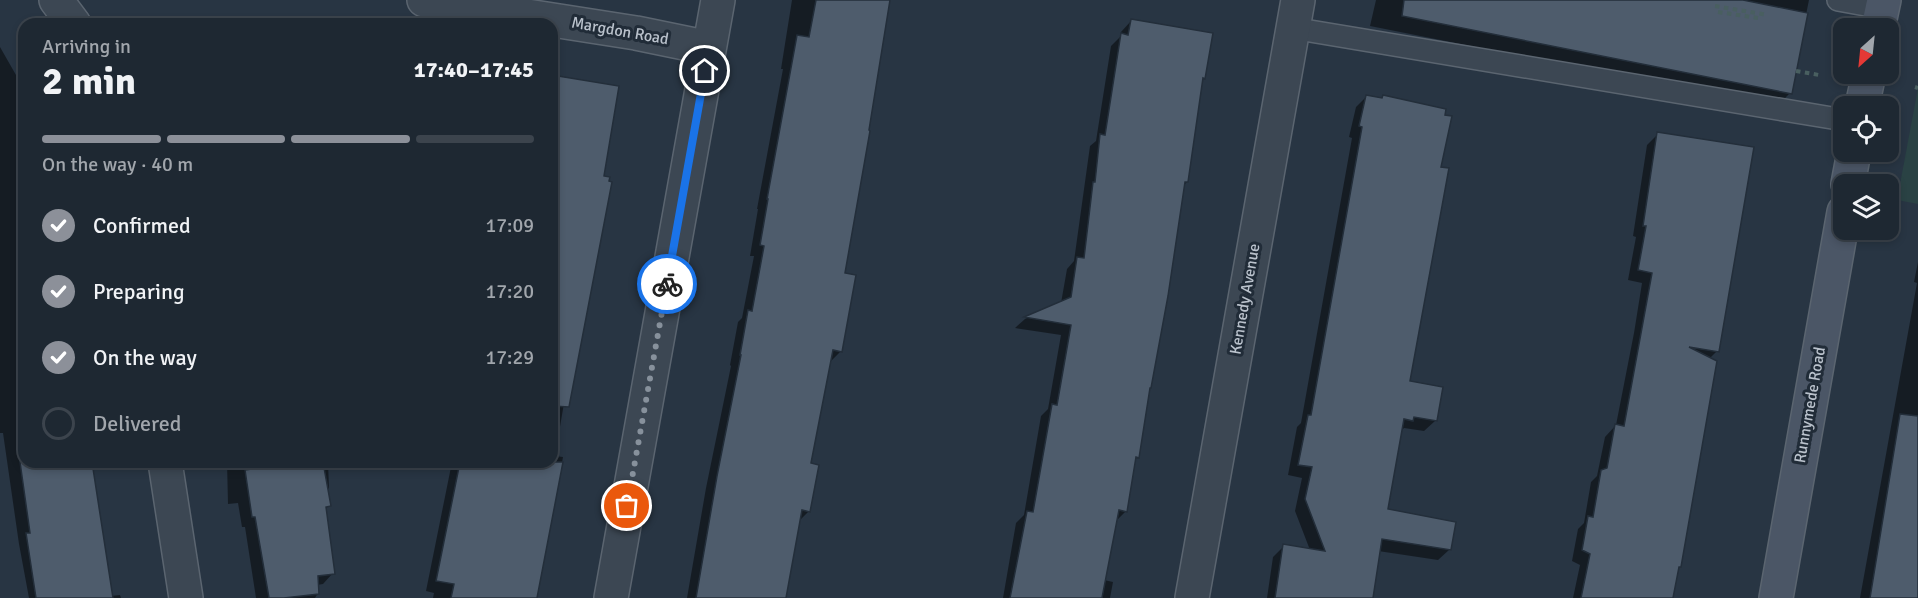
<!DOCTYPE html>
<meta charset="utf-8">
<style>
body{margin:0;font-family:Signika,sans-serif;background:#2b343e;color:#f1f3f6;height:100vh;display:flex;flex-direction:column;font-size:22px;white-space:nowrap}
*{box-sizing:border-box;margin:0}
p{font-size:20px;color:#a1a6ac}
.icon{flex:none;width:33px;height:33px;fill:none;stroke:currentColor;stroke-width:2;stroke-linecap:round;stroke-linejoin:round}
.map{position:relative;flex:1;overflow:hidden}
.details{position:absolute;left:18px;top:18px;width:540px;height:450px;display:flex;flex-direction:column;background:#1e2832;border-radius:18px;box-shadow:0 3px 9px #0003,0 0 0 2px #3c444d}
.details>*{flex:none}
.needle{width:39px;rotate:207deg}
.fabs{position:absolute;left:1833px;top:18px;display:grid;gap:12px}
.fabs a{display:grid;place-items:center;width:66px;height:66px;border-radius:12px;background:#1e2832;box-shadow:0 3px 9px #0003,0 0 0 2px #3c444d;font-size:30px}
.pin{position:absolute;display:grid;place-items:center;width:51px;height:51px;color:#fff;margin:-26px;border:3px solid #fff;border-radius:50%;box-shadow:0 2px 6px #0007}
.courier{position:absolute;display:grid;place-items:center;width:60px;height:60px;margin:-30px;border:4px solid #1a73e8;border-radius:50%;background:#fff;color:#222;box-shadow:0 2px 8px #0007}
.headline em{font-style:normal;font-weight:700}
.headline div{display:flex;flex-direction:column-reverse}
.headline{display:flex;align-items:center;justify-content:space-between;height:102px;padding:0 24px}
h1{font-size:39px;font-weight:700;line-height:45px}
.bar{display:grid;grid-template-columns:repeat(4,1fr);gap:9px 6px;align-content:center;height:72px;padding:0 24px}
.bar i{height:8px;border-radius:4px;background:#3c444d}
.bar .active{background:#8c9099}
.bar p{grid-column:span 4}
ol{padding:0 24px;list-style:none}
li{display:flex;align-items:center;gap:18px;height:66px}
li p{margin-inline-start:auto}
li .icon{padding:6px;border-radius:50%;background:#8c9099;color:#fff;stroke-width:4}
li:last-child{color:#a1a6ac}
li i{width:33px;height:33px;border:3px solid #3c444d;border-radius:50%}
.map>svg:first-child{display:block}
.green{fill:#2a4244}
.shadow{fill:#0007}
.building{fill:#4e5c6c;stroke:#232e3a;stroke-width:1.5}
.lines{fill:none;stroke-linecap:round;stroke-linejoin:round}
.lane-casing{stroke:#5b6570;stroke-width:24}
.street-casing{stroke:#5b6570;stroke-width:36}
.secondary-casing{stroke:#5b6570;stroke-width:36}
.path{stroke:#495f60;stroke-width:4;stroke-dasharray:4.5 4.5;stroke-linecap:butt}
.lane{stroke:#3c4753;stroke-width:21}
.street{stroke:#3c4753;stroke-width:33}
.secondary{stroke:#4b5666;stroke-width:33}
.done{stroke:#87919c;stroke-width:6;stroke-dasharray:0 10.8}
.route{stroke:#1a73e8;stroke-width:8}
.labels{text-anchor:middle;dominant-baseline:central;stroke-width:6;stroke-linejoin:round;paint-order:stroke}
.street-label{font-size:16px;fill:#bac2cc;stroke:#212c38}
</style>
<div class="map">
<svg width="1918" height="598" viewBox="0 0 1918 598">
<rect width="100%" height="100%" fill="#283543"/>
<path class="green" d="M1918 88V204L1897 200Z"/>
<path class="shadow" d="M792 0H889L844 274 841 351 829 363 809 464V511L798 522 785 598H687L706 488 731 366 730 365 738 322 742 318 754 256H750L758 209H757L783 69H781Z
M1376 0H1809L1790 93 1776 107 1370 26Z
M196 19 226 24H191Z
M1131 21 1204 78 1201 80 1187 182 1183 186 1137 457 1134 460 1126 511 1115 522 1104 580 1113 582 1110 598H1003L1016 523 1024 515 1041 416 1048 409 1061 335 1015 328 1025 319 1061 303 1067 269 1074 261 1090 146 1096 141 1111 46 1120 37 1121 32Z
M0 47 24 89V462H91L111 596 120 595 121 598H29L19 544 3 433H0Z
M552 76 570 368 555 456 563 457 550 531 534 598H433L434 593 426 591 452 462H552Z
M1367 96 1380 100 1383 97 1439 168 1408 382 1435 421 1424 431 1404 428 1400 432 1386 511 1449 550 1438 560 1378 551 1371 598H1267L1273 557 1284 546 1310 550 1295 511 1302 478 1288 475 1297 427 1301 423 1352 138 1349 137 1356 107Z
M1658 134 1717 351 1709 359 1671 598H1573L1580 565 1572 561 1578 529 1584 523 1591 482 1597 476 1605 437 1616 425 1634 333 1642 283 1628 280 1636 237 1633 236 1647 145Z
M1918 262V598H1860L1917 283 1914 282Z
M227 462H328L329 488 327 490 329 505 325 510 333 573 323 584 317 585 318 593 315 598H256L245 527H242L238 503 228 504Z"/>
<path class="building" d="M816 0H890L869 130 870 131 845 273 856 275 842 352 833 350 811 463 819 465 810 512 802 510 786 598H696L717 476 741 355H740L748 310 752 311 764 246 760 245 768 199H767L797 35 809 37Z
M1404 0H1743L1808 13 1792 94 1402 16Z
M1131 19 1213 33 1205 79 1203 78 1188 182H1185L1168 296 1151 388H1150L1139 458 1136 457 1127 512 1119 510 1102 598H1010L1027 511 1033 512 1052 404 1057 405 1071 325 1024 317 1071 297 1077 257 1084 258 1093 182H1095L1100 134 1105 135 1121 33 1128 35Z
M552 75 619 86 604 176 610 177 609 181 612 182 569 407 552 406Z
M1366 95 1382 98 1383 95 1446 109 1445 115 1452 116 1441 167 1449 168 1410 381 1443 387 1437 421 1414 417 1413 421 1404 419 1388 509 1456 522 1451 550 1382 539 1373 598H1275L1283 544 1325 551 1305 499 1312 467 1298 465 1308 415H1311L1362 127 1359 126Z
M1657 132 1754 147 1719 352 1689 347 1717 361 1681 567H1679L1673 598H1581L1590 554 1582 550 1588 516 1593 517 1601 470 1607 468 1615 424 1624 426 1652 273 1638 270 1646 226H1643Z
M1900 414 1918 416V598H1870Z
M20 462H92L113 598H36L26 533H30Z
M272 462H323L331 506 326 507 335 574 318 576 319 594 284 598H269L255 517H252L245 470 251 469V465Z
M460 462H563L537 598H451L454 584 436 581Z"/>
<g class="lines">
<defs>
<path id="lane" d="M1838 0 1882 8
M1292 28 1844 120"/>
<path id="street" d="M56 0 74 24
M424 0 636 33 709 48
M165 462 186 598
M611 598 718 0
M1192 598 1298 0"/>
<path id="secondary" d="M1878 28 1884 0
M1862 106 1869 74
M1848 184 1854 152
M1776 598 1844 212"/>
</defs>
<use href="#lane" class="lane-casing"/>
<use href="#street" class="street-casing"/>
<use href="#secondary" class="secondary-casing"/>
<path class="path" d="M1715 6 1768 15
M1718 12 1758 18
M1796 71 1819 75
M1915 87 1918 88"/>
<use href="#lane" class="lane"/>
<use href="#street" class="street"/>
<use href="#secondary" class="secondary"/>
</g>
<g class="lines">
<path class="done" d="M627 506 667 284"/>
<path class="route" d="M667 284 705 71"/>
</g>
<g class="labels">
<g class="street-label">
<text transform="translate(620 31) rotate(10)">Margdon Road</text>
<text transform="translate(1245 299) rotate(-80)">Kennedy Avenue</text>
<text transform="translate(1810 405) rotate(-80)">Runnymede Road</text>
</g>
</g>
</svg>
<div class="fabs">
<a><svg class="needle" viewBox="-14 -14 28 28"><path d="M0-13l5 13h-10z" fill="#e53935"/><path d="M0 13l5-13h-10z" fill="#a1a6ac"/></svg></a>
<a><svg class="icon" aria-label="locate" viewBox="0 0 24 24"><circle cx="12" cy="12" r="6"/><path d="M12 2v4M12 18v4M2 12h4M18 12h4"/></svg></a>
<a><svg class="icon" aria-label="layers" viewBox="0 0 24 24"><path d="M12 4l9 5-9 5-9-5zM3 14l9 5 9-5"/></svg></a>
</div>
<div class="pin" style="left:627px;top:506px;background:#ea580c"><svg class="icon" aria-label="bag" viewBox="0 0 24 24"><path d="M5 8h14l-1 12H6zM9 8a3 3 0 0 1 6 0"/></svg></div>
<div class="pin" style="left:705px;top:71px;background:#1f2937"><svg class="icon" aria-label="home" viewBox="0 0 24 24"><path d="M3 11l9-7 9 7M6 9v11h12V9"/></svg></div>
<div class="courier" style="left:667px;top:284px"><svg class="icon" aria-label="bike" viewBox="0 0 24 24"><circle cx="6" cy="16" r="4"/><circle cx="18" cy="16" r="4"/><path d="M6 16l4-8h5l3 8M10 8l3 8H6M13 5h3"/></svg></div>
<section class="details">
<div class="headline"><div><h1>2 min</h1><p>Arriving in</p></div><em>17:40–17:45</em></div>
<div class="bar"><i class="active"></i><i class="active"></i><i class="active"></i><i></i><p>On the way · 40 m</p></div>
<ol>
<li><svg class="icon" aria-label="check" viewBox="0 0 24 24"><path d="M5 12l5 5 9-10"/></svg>Confirmed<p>17:09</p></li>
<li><svg class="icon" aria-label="check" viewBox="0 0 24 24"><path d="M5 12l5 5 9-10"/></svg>Preparing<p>17:20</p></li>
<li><svg class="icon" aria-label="check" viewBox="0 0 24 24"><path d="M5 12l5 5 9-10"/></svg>On the way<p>17:29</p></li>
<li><i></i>Delivered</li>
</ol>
</section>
</div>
